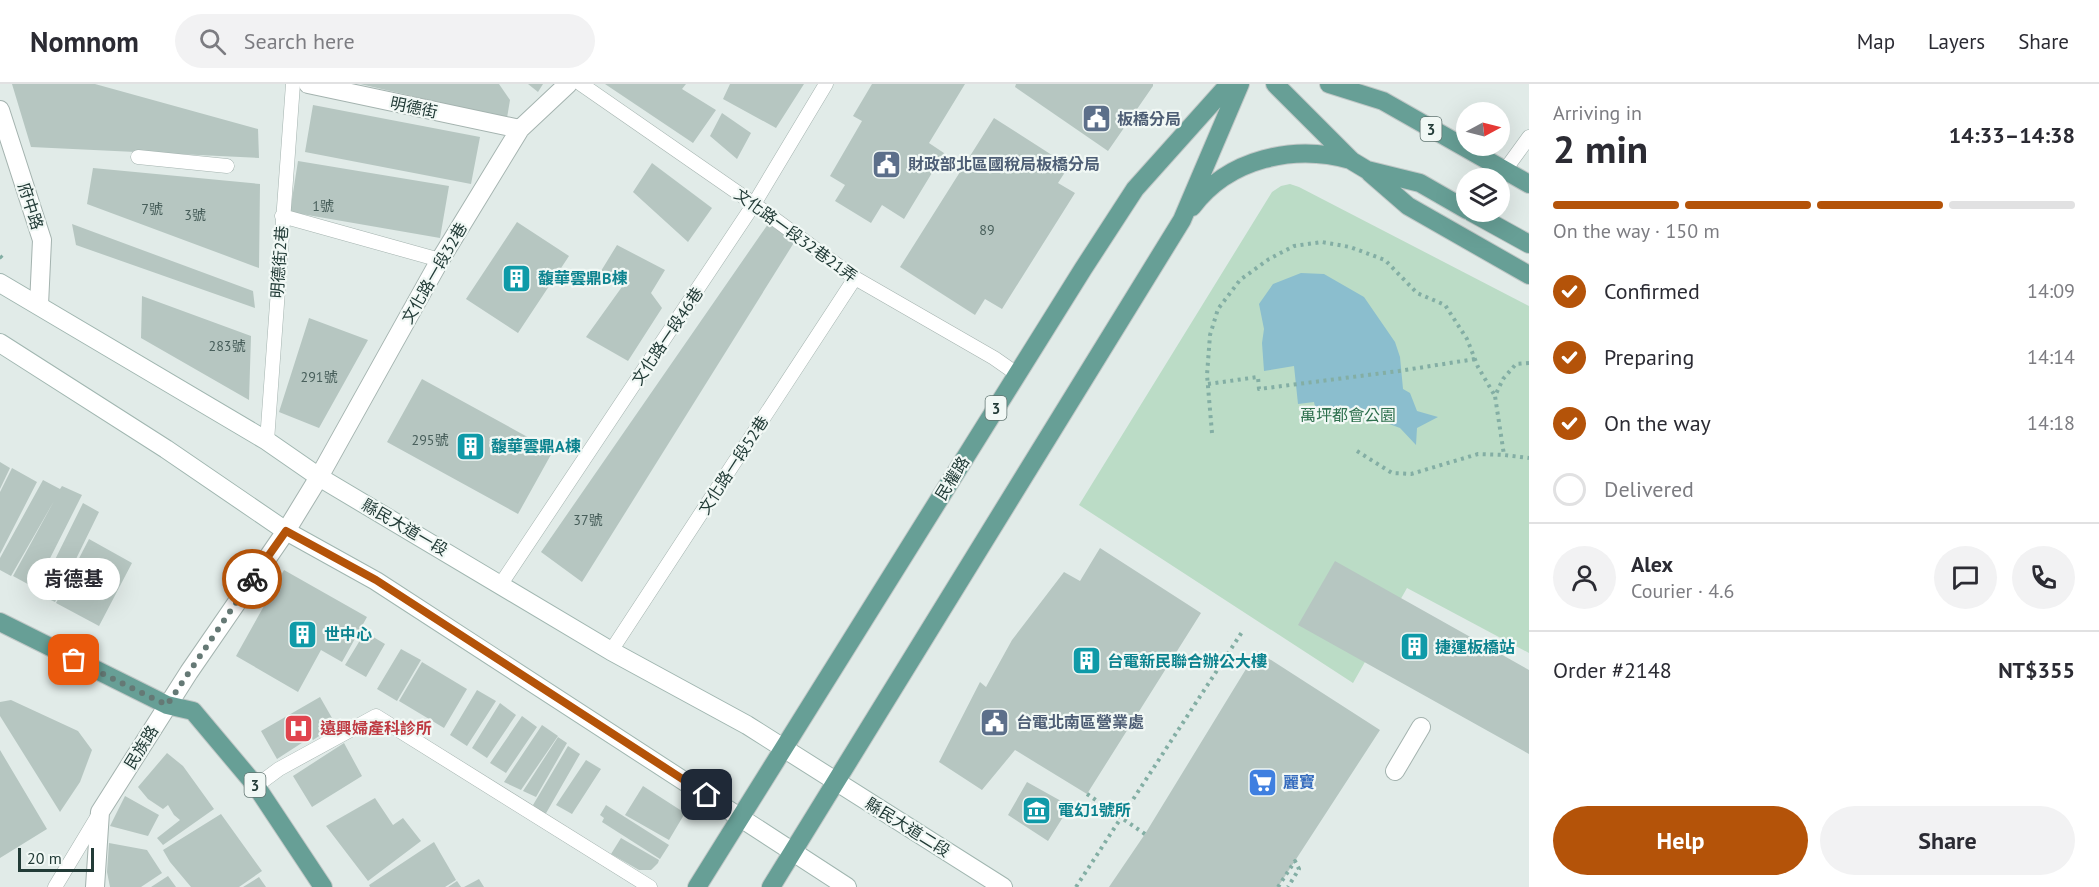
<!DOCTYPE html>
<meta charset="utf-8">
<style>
body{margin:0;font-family:"PT Sans","Noto Sans TC",sans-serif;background:#f2f2f3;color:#2b2b33;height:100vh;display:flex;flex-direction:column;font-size:22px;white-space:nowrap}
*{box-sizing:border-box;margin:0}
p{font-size:20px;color:#7c7c81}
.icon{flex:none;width:33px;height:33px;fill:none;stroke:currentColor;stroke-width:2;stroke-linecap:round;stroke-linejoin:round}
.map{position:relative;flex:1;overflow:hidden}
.details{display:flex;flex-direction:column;background:#fff;width:570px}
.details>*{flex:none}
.needle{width:39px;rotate:83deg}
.tools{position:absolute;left:1456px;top:18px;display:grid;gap:12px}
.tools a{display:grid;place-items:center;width:54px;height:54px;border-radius:50%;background:#fff;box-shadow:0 6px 24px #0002;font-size:30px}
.scale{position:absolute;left:18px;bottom:15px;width:76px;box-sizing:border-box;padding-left:6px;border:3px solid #223b37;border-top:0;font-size:16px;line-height:21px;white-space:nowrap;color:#223b37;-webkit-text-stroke:4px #f1f8f5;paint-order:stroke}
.pin{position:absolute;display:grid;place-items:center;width:51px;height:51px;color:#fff;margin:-26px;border-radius:12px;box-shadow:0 3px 9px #0006}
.courier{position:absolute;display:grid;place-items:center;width:60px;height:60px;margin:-30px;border:4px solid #b45309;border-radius:50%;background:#fff;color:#222;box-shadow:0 2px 8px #0007}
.bubble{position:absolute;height:42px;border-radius:21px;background:#fff;box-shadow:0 6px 24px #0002;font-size:20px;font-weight:700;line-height:42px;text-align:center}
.head em{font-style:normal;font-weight:700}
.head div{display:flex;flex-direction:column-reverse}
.head{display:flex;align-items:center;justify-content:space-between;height:102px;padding:0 24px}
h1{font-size:39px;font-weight:700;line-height:45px}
.bar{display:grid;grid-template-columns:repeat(4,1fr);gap:9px 6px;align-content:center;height:72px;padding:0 24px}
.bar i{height:8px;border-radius:4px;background:#e1e1e2}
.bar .selected{background:#b45309}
.bar p{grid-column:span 4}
.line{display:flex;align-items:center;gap:15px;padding:0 24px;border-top:2px solid #e1e1e2}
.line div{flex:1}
.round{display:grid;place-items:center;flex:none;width:63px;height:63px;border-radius:32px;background:#f2f2f3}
ol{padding:0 24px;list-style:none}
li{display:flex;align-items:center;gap:18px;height:66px}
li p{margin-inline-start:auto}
li .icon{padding:6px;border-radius:50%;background:#b45309;color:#fff;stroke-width:4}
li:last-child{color:#7c7c81}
li i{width:33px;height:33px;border:3px solid #e1e1e2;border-radius:50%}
.cta{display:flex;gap:12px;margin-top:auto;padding:12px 24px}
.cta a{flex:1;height:69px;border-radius:36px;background:#b45309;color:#fff;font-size:24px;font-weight:700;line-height:69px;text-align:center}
.cta a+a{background:#f2f2f3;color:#2b2b33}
header{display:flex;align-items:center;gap:36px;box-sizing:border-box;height:84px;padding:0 30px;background:#fff;border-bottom:2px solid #e1e1e2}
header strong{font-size:28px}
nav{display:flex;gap:33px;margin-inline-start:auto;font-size:21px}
.search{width:420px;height:54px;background:#f2f2f3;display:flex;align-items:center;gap:15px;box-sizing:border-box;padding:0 21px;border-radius:33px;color:#7c7c81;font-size:22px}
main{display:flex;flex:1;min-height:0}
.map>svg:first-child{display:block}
.green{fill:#bbdcc6}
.water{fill:#8bbece}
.building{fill:#b6c6c1}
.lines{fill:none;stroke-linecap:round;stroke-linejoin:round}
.lane-casing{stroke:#a4b3af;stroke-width:15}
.street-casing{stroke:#a4b3af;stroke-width:20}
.secondary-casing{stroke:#a0b6b0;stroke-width:20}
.primary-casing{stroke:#c1c8c7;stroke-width:20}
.path{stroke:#83aea4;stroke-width:4;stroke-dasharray:3 4.5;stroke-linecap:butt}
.lane{stroke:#fff;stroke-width:14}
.street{stroke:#fff;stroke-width:18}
.secondary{stroke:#fff;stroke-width:18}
.primary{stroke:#679f96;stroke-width:18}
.path-bridge{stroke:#83aea4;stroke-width:4;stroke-dasharray:3 4.5;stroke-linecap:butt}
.done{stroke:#657975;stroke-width:6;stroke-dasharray:0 10.8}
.route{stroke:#b45309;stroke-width:8}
.labels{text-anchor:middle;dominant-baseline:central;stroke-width:4.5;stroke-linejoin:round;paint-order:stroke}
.number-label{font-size:14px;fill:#475e5a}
.shield{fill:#f1f8f5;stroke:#607470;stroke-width:1.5}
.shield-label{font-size:15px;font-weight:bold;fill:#223b37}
.street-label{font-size:16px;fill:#223b37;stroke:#f1f8f5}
.service-label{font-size:16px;font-weight:bold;fill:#4e5e75;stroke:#f1f8f5;text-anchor:start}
.culture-label{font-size:16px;font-weight:bold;fill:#0d838f;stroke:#f1f8f5;text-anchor:start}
.park-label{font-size:16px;fill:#2e704e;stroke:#f1f8f5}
.health-label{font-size:16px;font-weight:bold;fill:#be3a42;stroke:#f1f8f5;text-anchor:start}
.shop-label{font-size:16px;font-weight:bold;fill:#366cbe;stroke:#f1f8f5;text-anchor:start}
</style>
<header>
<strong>Nomnom</strong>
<div class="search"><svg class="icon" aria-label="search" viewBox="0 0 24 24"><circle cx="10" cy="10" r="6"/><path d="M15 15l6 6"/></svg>Search here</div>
<nav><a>Map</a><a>Layers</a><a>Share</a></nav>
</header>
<main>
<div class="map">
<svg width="1529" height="803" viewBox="0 0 1529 803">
<rect width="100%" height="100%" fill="#e1ebe8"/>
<path class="green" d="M1290 100 1299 103 1529 222V569L1407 504 1353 599 1079 421 1272 108 1281 102Z"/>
<path class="water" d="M1301 189 1324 190 1364 213 1395 258 1400 273 1403 305 1410 309 1417 327 1438 333 1417 344 1416 361 1400 344 1368 332 1343 326 1316 327 1314 318 1298 320 1294 282 1264 287 1262 259 1264 245 1259 220 1273 200Z"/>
<path class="building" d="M12 0H95L258 45 259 74 31 63Z
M360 0H499L510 16 507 34Z
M528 0H543L538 8Z
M605 0H686L682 5 716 26 693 59Z
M730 0H804L776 44 723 15Z
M872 0H965L929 59 944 69 904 135 882 121 871 139 835 117 845 101 830 92 862 37 853 32Z
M1016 0H1153V2L1108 67 1015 3Z
M313 21 480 53 471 100 305 68Z
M722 29 751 49 737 75 710 52Z
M994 34 1069 82 1058 99 1075 109 1002 225 985 215 975 231 900 183Z
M298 77 449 102 440 154 290 128Z
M652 79 712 124 688 158 633 108Z
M93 84 260 100 259 184 87 120Z
M517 138 569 172 518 249 466 215Z
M72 140 253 207 255 224 76 161Z
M768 140 795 157 582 498 541 468Z
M617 161 665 186 651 209 662 224 628 277 586 253 624 200 601 187Z
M142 212 251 252 249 316 141 254Z
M309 234 368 256 319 344 279 328Z
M422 295 553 367 518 430 387 358Z
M0 378 10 384 0 405Z
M12 384 37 398 0 470V408Z
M43 396 60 405 62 402 82 411 35 504 13 492 54 417 11 492 0 486V474Z
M83 419 99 428 55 518 38 510Z
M89 455 132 479 99 542 56 519Z
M1100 464 1201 529 1087 710 1015 666 982 706 939 678 980 598 986 603 1012 556 1064 488 1080 497Z
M1335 477 1529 586V670L1298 541Z
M284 486 367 533 342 578 321 566 298 608 236 572Z
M365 548 385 560 366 593 345 581Z
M401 565 421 576 397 617 377 605Z
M1257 567 1380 646 1278 803H1109L1145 750Z
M422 578 467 605 444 644 399 617Z
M477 606 496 617 467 662 450 651Z
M320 613 336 641 313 656 311 653 277 675 261 647Z
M11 616 78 647 92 666 80 698 60 728 0 632V618Z
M500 619 516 631 487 674 472 664Z
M522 632 537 643 506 689 490 679Z
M542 641 558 652 521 706 504 698Z
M558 653 567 659 536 713 523 707Z
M344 659 362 692 312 723 293 692Z
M568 662 580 670 545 731 533 721Z
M0 666 47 745 0 774Z
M167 669 183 682 214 725 163 761 157 754 180 736 174 731 168 721 163 725 148 715 138 703Z
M586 676 601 685 572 730 556 721Z
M1027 698 1070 722 1048 757 1008 731Z
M643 702 685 729 669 756 625 731Z
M125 712 159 731 148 752 110 742Z
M375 714 393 741 403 734 421 757 368 797 326 742Z
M606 721 669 761 660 775 602 738 604 734 600 731Z
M221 730 262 787 239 803H191L170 778 163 766Z
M621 754 659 776 658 779 651 786H639L611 770Z
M434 758 456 796 445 803H370L369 801Z
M109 759 147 766 162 789 141 803H110L107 788Z
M168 792 176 803H151Z
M259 793 266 803H243Z
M479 795 484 803H464Z
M457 797 461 803H448Z"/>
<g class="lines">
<defs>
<path id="lane" d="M581 0 754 120 855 194 994 274 1017 290
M138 73 227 82
M1505 86 1529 53
M282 132 440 176
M267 357 293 0
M501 500 754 120 826 0
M611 567 855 194
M256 702 279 685 376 632 650 803
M55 803 99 730"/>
<path id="street" d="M308 0 520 45
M0 26 42 156 39 221
M1395 687 1421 643
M95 803 100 728 189 588 286 447 319 393 440 176 520 45 568 0"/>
<path id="secondary" d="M0 199 267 357 319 393 611 567 747 641 1003 803
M0 259 166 365 286 447 376 497 847 803"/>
<path id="primary" d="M1275 0 1352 77 1367 86 1420 99 1467 126
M1329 0 1383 17 1529 100
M1370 89 1408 122 1529 191
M1192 123C1229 74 1294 60 1351 76
M1471 128 1529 160
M0 538 167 621 193 627 256 702 323 803
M697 803 1083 185 1135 105 1229 0
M771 803 1182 136 1240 0"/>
</defs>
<use href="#lane" class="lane-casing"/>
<use href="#street" class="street-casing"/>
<use href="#secondary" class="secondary-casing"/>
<use href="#primary" class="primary-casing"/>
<path class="path" d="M0 172 3 175
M1529 279 1516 280 1503 295 1495 312 1504 371 1529 374
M1208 300 1258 293 1259 305 1399 287 1475 275
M1212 349 1207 291 1210 251 1218 225 1240 196 1269 175 1294 162 1322 158 1350 163 1385 176 1417 209 1445 221 1467 255 1478 283 1495 312
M1357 367 1392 389 1411 390 1478 370 1504 371
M1076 803 1242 548
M1278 803 1295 777 1299 785 1288 803"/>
<use href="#lane" class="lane"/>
<use href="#street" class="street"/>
<use href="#secondary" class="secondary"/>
<use href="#primary" class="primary"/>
<path class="path-bridge" d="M1087 710 1145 750"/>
</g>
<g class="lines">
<path class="done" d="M74 576 167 621 252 495"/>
<path class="route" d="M252 495 286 447 376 496 707 711"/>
</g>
<defs>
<symbol id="civic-square" viewBox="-11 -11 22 22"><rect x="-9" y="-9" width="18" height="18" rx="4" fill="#5c6f8a" stroke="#f1f8f5"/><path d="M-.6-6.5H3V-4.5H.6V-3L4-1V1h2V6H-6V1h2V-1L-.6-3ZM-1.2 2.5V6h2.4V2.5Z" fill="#fff"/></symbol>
<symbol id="building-square" viewBox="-11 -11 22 22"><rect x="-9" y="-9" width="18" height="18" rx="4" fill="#0f9aa8" stroke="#f1f8f5"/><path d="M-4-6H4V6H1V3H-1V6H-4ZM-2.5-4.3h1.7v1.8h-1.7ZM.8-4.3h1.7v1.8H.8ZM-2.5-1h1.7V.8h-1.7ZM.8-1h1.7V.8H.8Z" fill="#fff"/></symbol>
<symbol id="hospital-square" viewBox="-11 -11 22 22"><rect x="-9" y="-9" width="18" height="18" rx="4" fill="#e0444e" stroke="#f1f8f5"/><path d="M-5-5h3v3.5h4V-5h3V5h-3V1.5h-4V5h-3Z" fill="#fff"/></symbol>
<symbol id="supermarket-square" viewBox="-11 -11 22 22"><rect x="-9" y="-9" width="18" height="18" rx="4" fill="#3f7fe0" stroke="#f1f8f5"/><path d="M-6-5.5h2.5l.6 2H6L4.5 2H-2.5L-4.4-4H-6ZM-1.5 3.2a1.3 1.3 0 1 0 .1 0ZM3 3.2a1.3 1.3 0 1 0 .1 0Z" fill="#fff"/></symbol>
<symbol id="museum-square" viewBox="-11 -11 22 22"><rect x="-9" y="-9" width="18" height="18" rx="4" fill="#0f9aa8" stroke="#f1f8f5"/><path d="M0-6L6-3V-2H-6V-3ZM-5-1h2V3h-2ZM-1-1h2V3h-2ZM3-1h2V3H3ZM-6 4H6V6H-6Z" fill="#fff"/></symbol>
</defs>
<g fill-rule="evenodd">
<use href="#civic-square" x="1080" y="18" width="33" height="33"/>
<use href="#civic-square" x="870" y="64" width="33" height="33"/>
<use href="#building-square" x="500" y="178" width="33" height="33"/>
<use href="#building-square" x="454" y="346" width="33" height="33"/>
<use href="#building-square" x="286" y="534" width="33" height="33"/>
<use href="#building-square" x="1398" y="546" width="33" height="33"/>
<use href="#building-square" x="1070" y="560" width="33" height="33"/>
<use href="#civic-square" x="978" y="622" width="33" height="33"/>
<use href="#hospital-square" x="282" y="628" width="33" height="33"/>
<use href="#supermarket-square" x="1246" y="682" width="33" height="33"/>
<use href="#museum-square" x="1020" y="710" width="33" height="33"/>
</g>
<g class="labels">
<g class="number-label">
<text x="323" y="122">1號</text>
<text x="152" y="125">7號</text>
<text x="195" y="131">3號</text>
<text x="987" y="146">89</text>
<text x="227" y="262">283號</text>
<text x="319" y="293">291號</text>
<text x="430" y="356">295號</text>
<text x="588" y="436">37號</text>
</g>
<g class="shield">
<rect x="1420.5" y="33" width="21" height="24" rx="4.5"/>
<rect x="985.5" y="312" width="21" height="24" rx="4.5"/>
<rect x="244.5" y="689" width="21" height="24" rx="4.5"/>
</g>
<g class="shield-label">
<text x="1431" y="45">3</text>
<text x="996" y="324">3</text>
<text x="255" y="701">3</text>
</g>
<g class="street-label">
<text transform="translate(414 23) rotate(12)">明德街</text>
<text transform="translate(31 122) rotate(72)">府中路</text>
<text transform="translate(796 151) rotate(36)">文化路一段32巷21弄</text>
<text transform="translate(279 178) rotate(-86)">明德街2巷</text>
<text transform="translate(434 189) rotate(-60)">文化路一段32巷</text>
<text transform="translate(667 252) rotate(-56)">文化路一段46巷</text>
<text transform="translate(733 381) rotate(-57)">文化路一段52巷</text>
<text transform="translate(952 394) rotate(-58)">民權路</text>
<text transform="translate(405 443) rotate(30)">縣民大道一段</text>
<text transform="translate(141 663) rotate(-58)">民族路</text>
<text transform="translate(908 743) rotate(32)">縣民大道二段</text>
</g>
<g class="service-label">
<text x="1117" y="35">板橋分局</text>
<text x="908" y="80">財政部北區國稅局板橋分局</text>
<text x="1016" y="638">台電北南區營業處</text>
</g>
<g class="culture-label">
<text x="538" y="194">馥華雲鼎B棟</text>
<text x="491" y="362">馥華雲鼎A棟</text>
<text x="324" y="550">世中心</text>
<text x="1435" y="563">捷運板橋站</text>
<text x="1107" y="577">台電新民聯合辦公大樓</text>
<text x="1058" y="726">電幻1號所</text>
</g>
<g class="park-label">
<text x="1348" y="331">萬坪都會公園</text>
</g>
<g class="health-label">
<text x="320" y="644">遠興婦產科診所</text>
</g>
<g class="shop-label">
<text x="1283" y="698">麗寶</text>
</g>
</g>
</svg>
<div class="tools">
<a><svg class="needle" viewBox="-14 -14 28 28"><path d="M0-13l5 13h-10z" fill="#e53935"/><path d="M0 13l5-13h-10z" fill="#7c7c81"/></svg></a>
<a><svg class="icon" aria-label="layers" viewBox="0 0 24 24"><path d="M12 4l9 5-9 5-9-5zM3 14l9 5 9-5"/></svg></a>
</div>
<div class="scale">20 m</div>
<div class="pin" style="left:74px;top:576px;background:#ea580c"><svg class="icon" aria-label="bag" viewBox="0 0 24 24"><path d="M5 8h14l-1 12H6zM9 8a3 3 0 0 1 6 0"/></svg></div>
<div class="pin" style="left:707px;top:711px;background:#1f2937"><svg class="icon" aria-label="home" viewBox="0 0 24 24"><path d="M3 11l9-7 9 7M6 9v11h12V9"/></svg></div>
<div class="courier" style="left:252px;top:495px"><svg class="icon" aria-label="bike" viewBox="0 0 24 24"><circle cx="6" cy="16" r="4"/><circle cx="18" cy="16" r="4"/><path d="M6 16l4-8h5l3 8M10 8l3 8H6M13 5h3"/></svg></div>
<div class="bubble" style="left:27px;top:474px;width:93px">肯德基</div>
</div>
<section class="details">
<div class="head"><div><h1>2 min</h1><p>Arriving in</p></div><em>14:33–14:38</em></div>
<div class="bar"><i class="selected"></i><i class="selected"></i><i class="selected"></i><i></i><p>On the way · 150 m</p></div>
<ol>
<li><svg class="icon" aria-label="check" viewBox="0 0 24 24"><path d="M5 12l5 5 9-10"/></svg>Confirmed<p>14:09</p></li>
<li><svg class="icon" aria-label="check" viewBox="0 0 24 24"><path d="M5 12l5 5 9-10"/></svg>Preparing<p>14:14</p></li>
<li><svg class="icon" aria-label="check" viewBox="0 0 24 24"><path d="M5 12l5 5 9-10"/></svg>On the way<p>14:18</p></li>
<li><i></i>Delivered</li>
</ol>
<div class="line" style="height:108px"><a class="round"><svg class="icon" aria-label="person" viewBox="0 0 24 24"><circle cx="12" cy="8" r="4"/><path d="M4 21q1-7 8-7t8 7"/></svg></a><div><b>Alex</b><p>Courier · 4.6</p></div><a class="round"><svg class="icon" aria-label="chat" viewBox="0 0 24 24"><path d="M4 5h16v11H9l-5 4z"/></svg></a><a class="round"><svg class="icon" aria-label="phone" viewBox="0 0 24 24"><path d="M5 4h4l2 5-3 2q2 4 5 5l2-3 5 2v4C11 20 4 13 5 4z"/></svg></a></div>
<div class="line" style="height:78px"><div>Order #2148</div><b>NT$355</b></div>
<div class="cta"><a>Help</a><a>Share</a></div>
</section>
</main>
